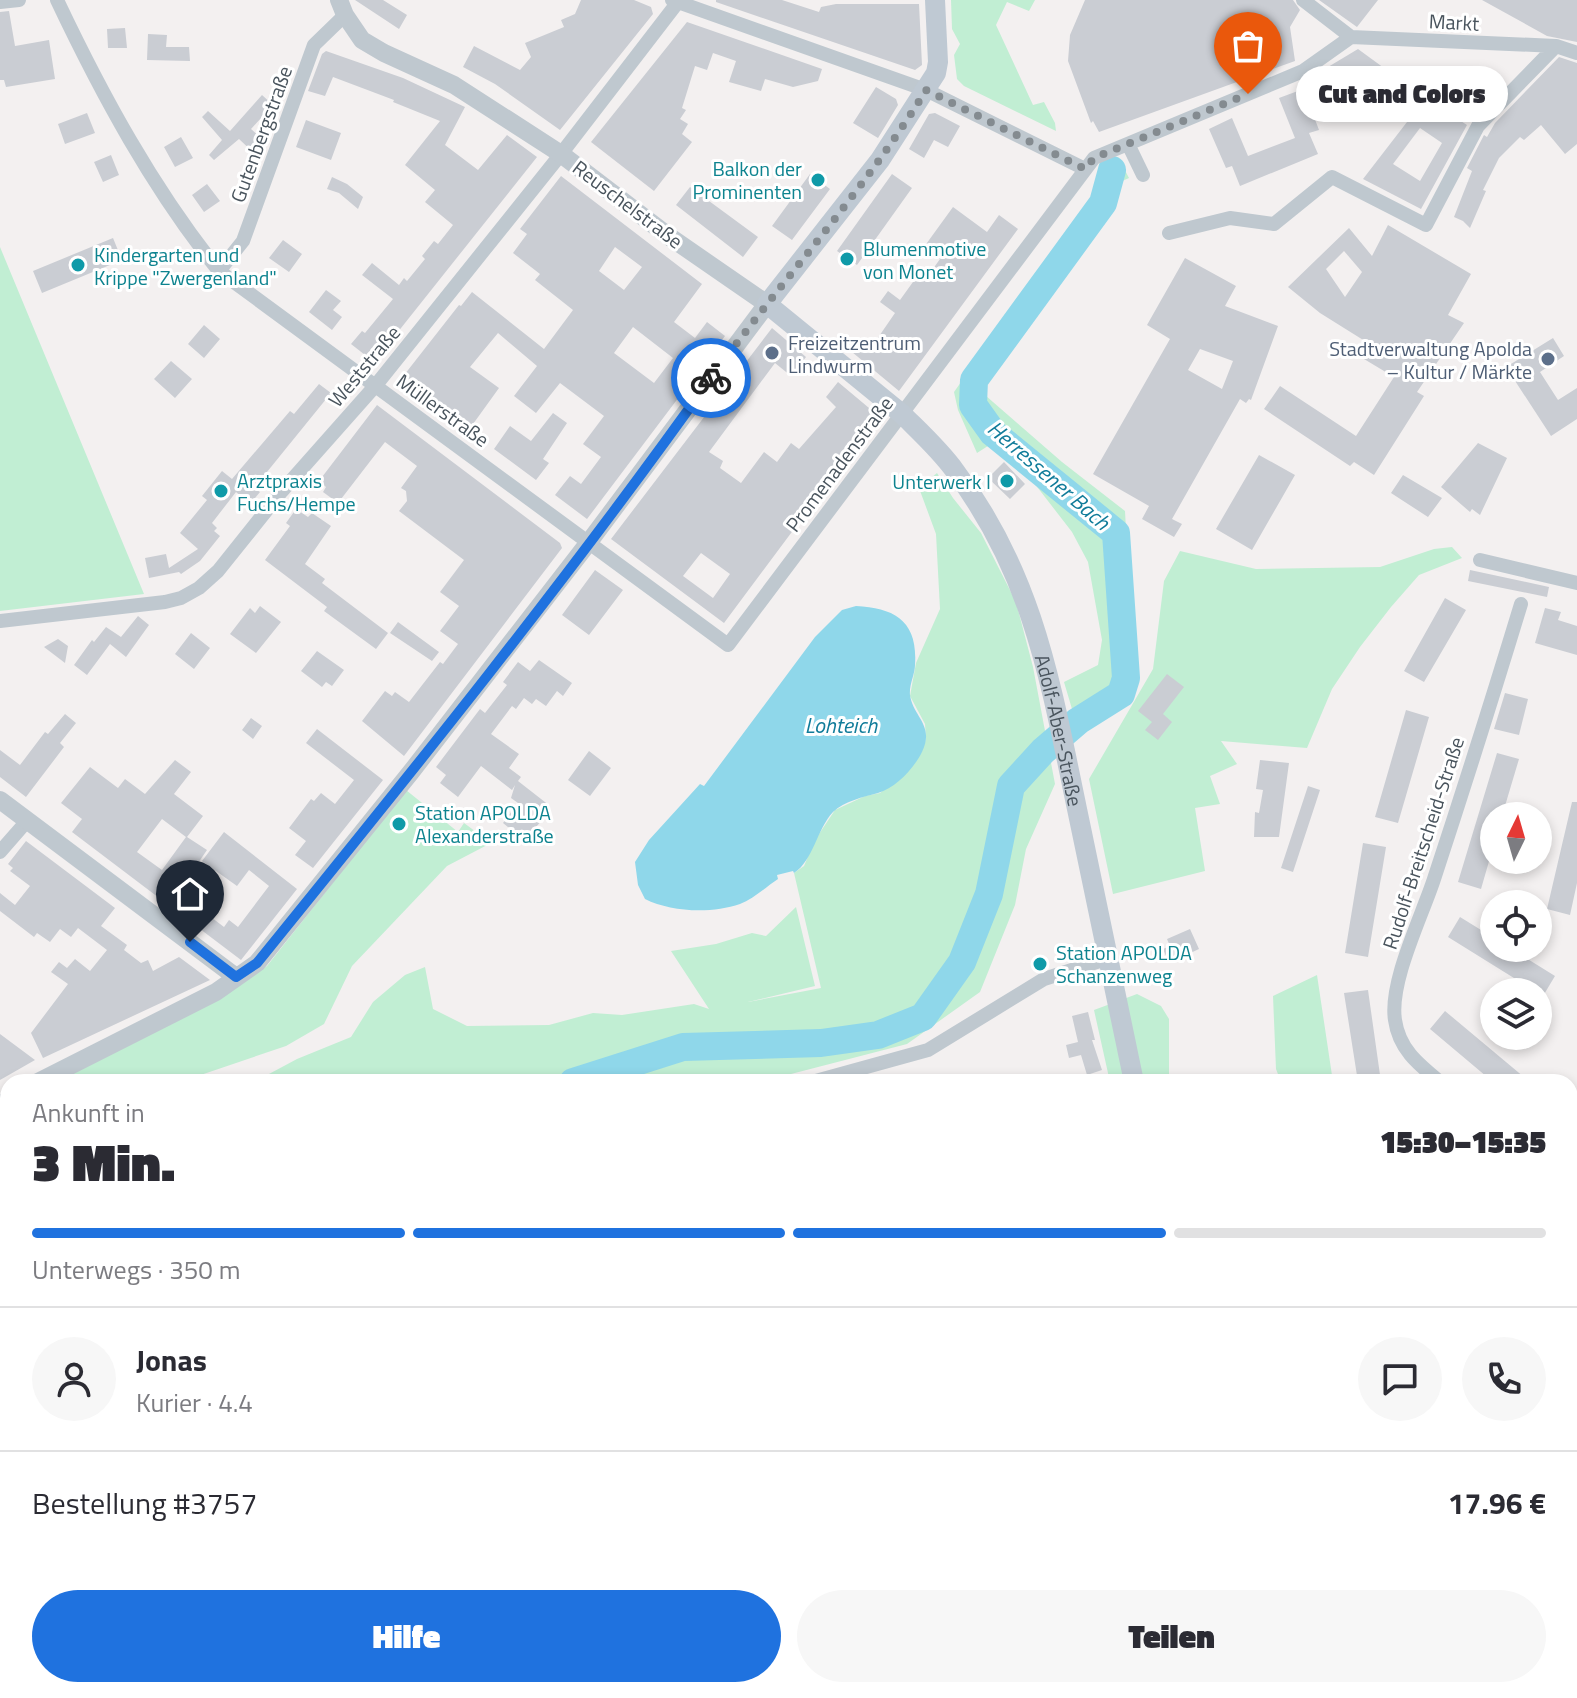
<!DOCTYPE html>
<html lang="de">
<meta charset="utf-8">
<style>
body{margin:0;font-family:"Titillium Web",sans-serif;background:#f7f7f7;color:#2b2b33;height:100vh;display:flex;flex-direction:column;font-size:30px;white-space:nowrap}
*{box-sizing:border-box;margin:0}
p{font-size:26px;color:#7c7c81}
.icon{flex:none;width:44px;height:44px;fill:none;stroke:currentColor;stroke-width:2;stroke-linecap:round;stroke-linejoin:round}
.map{position:relative;flex:1;overflow:hidden}
.drawer{position:absolute;left:0px;top:1074px;width:1578px;height:624px;display:flex;flex-direction:column;background:#fff;border-radius:24px 24px 0 0;box-shadow:0 4px 12px #0003}
.drawer>*{flex:none}
.needle{width:52px;rotate:5deg}
.tools{position:absolute;left:1480px;top:802px;display:grid;gap:16px}
.tools a{display:grid;place-items:center;width:72px;height:72px;border-radius:50%;background:#fff;box-shadow:0 4px 12px #0003;font-size:40px}
.pin{position:absolute;display:grid;place-items:center;width:68px;height:68px;color:#fff;margin:-82px -34px;border-radius:50% 50% 50% 0;rotate:-45deg;box-shadow:0 0 8px #0007}
.pin .icon{rotate:45deg}
.courier{position:absolute;display:grid;place-items:center;width:80px;height:80px;margin:-40px;border:6px solid #1f72df;border-radius:50%;background:#fff;color:#222;box-shadow:0 2px 10px #0007}
.bubble{position:absolute;height:56px;border-radius:28px;background:#fff;box-shadow:0 4px 12px #0003;font-size:26px;font-weight:800;line-height:56px;text-align:center}
.headline em{font-style:normal;font-weight:800}
.headline div{display:flex;flex-direction:column-reverse}
.headline{display:flex;align-items:center;justify-content:space-between;height:136px;padding:0 32px}
h1{font-size:52px;font-weight:800;line-height:60px}
.bar{display:grid;grid-template-columns:repeat(4,1fr);gap:12px 8px;align-content:center;height:96px;padding:0 32px}
.bar i{height:10px;border-radius:6px;background:#e1e1e2}
.bar .selected{background:#1f72df}
.bar p{grid-column:span 4}
.line{display:flex;align-items:center;gap:20px;padding:0 32px;border-top:2px solid #e1e1e2}
.line div{flex:1}
.round{display:grid;place-items:center;flex:none;width:84px;height:84px;border-radius:42px;background:#f7f7f7}
.primary-button{display:flex;gap:16px;margin-top:auto;padding:16px 32px}
.primary-button a{flex:1;height:92px;border-radius:48px;background:#1f72df;color:#fff;font-size:32px;font-weight:800;line-height:92px;text-align:center}
.primary-button a+a{background:#f7f7f7;color:#2b2b33}
.map>svg:first-child{display:block}
.green{fill:#c1eed3}
.water{fill:#8fd7ea}
.lines{fill:none;stroke-linecap:round;stroke-linejoin:round}
.river{stroke:#8fd7ea;stroke-width:28}
.building{fill:#cacdd3;fill-rule:evenodd}
.minor{stroke:#bfc8cf;stroke-width:14}
.tertiary{stroke:#bfc8cf;stroke-width:18}
.secondary{stroke:#bfc9d3;stroke-width:20}
.done{stroke:#848b90;stroke-width:8;stroke-dasharray:0 14.4}
.route{stroke:#1f72df;stroke-width:10}
.culture-dot{fill:#0f9aa8;stroke:#fff;stroke-width:3}
.service-dot{fill:#5c6f8a;stroke:#fff;stroke-width:3}
.labels{text-anchor:middle;dominant-baseline:central;stroke-width:6;stroke-linejoin:round;paint-order:stroke}
.street-label{font-size:20px;fill:#49545d;stroke:#fff}
.culture-label{font-size:20px;fill:#0d838f;stroke:#fff;text-anchor:start}
.service-label{font-size:20px;fill:#4e5e75;stroke:#fff;text-anchor:start}
.water-label{font-size:22px;font-style:italic;fill:#117c9a;stroke:#fff}
</style>
<div class="map">
<svg width="1577" height="1698" viewBox="0 0 1577 1698">
<rect width="100%" height="100%" fill="#f3f0f0"/>
<path class="green" d="M951 0H1035L1029 11 1007 2 996 25 1033 105 1044 102 1055 123 1056 131 964 86 957 79 954 55 960 44 952 29Z
M1118 157 1129 178 1120 182 1106 201 1113 170 1106 164Z
M1107 169 1109 171 1101 203 970 382 1062 462 1125 511 1134 680 1121 701 1080 736 1064 682 1098 665 1102 640 1088 562 1072 532 1031 479 991 444 977 453 958 410 954 392 1097 190Z
M0 247 144 594 0 611Z
M937 473 953 498 981 533 1016 602 1033 667 1055 784 1026 849 1015 905 980 992 907 1044 760 1082 748 1075 714 1082H254L297 1059 351 1037 373 1002 405 975 425 967 433 1009 467 1026 549 1025 593 1013 622 1015 694 1004 709 1009 671 951 716 944 752 933 766 936 796 907 815 986 748 1002 821 988 794 873 804 866 815 840 835 810 865 796 880 793 906 772 921 753 926 739 925 724 910 696 916 663 940 609 936 534 919 488Z
M1452 547 1462 558 1419 575 1391 607 1360 647 1332 689 1307 748 1221 741 1237 764 1210 776 1220 804 1195 808 1205 871 1113 894 1089 779 1153 669 1164 581 1180 551 1256 569 1380 567 1434 549Z
M406 790 458 832 464 823 491 843 447 866 352 966 324 1024 286 1046 180 1082H54L246 980 267 966Z
M1317 975 1333 1082H1281L1276 1069 1273 996Z
M1137 994 1161 1006 1169 1019V1082H1110L1094 1010Z
M8 1115V1204L0 1210V1121Z
M8 1473V1690H1175L1176 1698H0V1475Z"/>
<path class="water" d="M856 606C895 608 918 621 915 665 915 674 909 685 910 695 913 717 935 725 922 752 914 768 896 788 878 793 864 797 844 801 833 812 817 829 813 861 794 873L793 871 777 875 778 879C766 887 753 899 740 904 711 914 671 912 645 899L638 885 635 862 649 840 700 784 704 786 815 637 842 610Z
M6 1204H8V1473L0 1475V1210Z"/>
<g class="lines">
<path class="river" d="M573 1082 683 1047 821 1043 878 1035 923 1017 962 962 989 894 1011 786 1043 751 1078 721 1121 694 1126 678 1116 533 993 433 973 405 974 380 1103 203 1112 170
M0 1616 8 1611"/>
</g>
<path class="building" d="M355 0H383L407 15 399 29Z
M581 0H634L651 7 653 14 560 130 495 84 463 67 474 46 520 70 531 57 525 43 564 27 561 20 575 14Z
M716 0H782L819 12 821 7 836 4H919L922 65 915 70 716 2Z
M1085 0H1293L1300 10 1290 27 1295 61 1099 132 1093 121 1091 123 1068 61 1070 35Z
M1319 0H1378L1357 27Z
M1482 0H1577V42L1547 36Z
M9 11 15 46 49 40 55 79 6 87 4 80H0V12Z
M687 22 822 69 818 81 793 87 765 79 761 91 729 82 736 61 713 53 707 70 695 66 682 108 686 110 680 119 688 124 682 134 692 142 654 191 591 142Z
M125 28 127 48H108L107 29Z
M148 34 167 35 166 47H189L190 61 147 60Z
M1358 49 1425 98 1467 125 1421 209 1363 179 1407 122 1368 94 1362 102 1356 98 1341 122 1305 93 1319 130 1309 133 1318 154 1240 186 1232 166 1226 168 1209 129 1232 118 1248 156 1295 138 1279 98 1322 82 1318 73ZM1420 128 1442 143 1420 181 1393 164Z
M326 51 403 78 465 107 445 145 478 170 507 135 537 157 374 362 351 344 362 331 365 333 393 299 362 275 372 263 399 285 404 278 407 281 425 259 422 256 434 241 438 244 453 225 425 202 435 190 405 165 440 121 393 102 394 100 333 77 325 96 308 91 322 54Z
M1559 57 1577 63V144L1565 154 1541 125 1524 140 1520 137 1499 158 1483 190 1486 191 1470 228 1463 221 1454 217 1472 171 1467 168 1484 135 1487 137 1495 123Z
M876 87 896 99 898 105 878 138 853 123Z
M262 95 273 105 251 129 267 143 256 155 239 139 214 160 209 155 222 140 202 117 208 111 230 131Z
M87 113 95 133 65 144 58 124Z
M935 113 960 126 948 147 934 140 924 158 909 149 929 114Z
M306 120 341 133 331 160 296 147Z
M181 137 193 158 175 167 164 147Z
M111 155 119 175 103 182 94 162Z
M810 174 830 189 792 240 772 226Z
M892 174 912 188 857 265 837 251Z
M561 176 702 284 674 322 695 338 707 322 725 336 587 519 555 495 570 476 581 484 601 457 583 444 604 416 560 383 536 413 514 396 537 366 498 333 470 367 499 388 468 431 401 379 459 305 461 306 472 292 544 349 573 310 535 280 540 274 513 253 527 234 520 229ZM615 247 642 267 624 290 599 271ZM633 327 673 358 654 383 614 353Z
M332 177 347 184 363 197 358 209 339 193 327 189Z
M207 184 220 201 204 212 192 195Z
M690 187 758 237 743 257 676 205Z
M953 207 987 232 999 215 1018 229 899 391 852 352 860 341 866 346 871 339 875 342 895 313 880 302 888 291 900 300 918 275 925 280 940 259 924 247Z
M1388 225 1471 274 1448 315 1464 323 1417 392 1424 396 1374 475 1354 462 1350 466 1264 409 1280 386 1356 436 1394 377 1359 356 1368 343 1320 313 1288 287 1349 228 1372 256ZM1344 251 1362 272 1345 297 1326 269Z
M113 238 122 260 42 293 33 271Z
M283 240 302 254 289 272 269 258Z
M1185 258 1236 286 1225 306 1278 326 1251 400 1249 399 1246 403 1240 399 1172 519 1182 524 1174 537 1142 519 1149 506 1093 474 1170 339 1147 325ZM1200 349 1233 361 1222 389 1188 370Z
M326 290 341 301 333 310 342 317 332 330 309 312Z
M204 325 220 339 204 358 188 344Z
M772 328 806 357 791 376 775 363 709 452 723 461 720 468 741 483 764 452 777 462 791 443 799 449 836 407 826 397 838 382 875 413 876 419 724 623 611 539ZM701 553 730 574 713 598 683 576Z
M1553 338 1564 356 1540 372 1558 400 1577 388V419L1551 436 1506 367Z
M171 361 192 379 175 398 154 379Z
M319 384 331 393 254 488 260 492 250 504 236 492 212 523 217 528 214 531 220 536 200 561 181 574 179 572 149 578 145 558 166 554 169 568 198 549 180 533 207 500 202 496 222 471 232 479 290 411 294 414Z
M377 405 560 543 562 548 404 756 362 721 385 691 392 696 395 692 409 702 440 662 443 664 458 644 440 631 459 606 440 592 464 560 399 511 407 501 406 491 401 488 417 466 385 442 338 503 323 492 326 487 319 481Z
M553 413 567 423 543 459 549 463 536 480 494 449 510 426 531 441Z
M1478 443 1507 458 1480 515 1472 509 1470 512 1441 487Z
M1259 455 1295 475 1252 550 1216 529Z
M1004 462 1025 484 1010 499 988 478Z
M1403 475 1442 498 1428 517 1391 493Z
M296 509 308 517 312 513 331 526 305 564 325 579 322 583 388 633 376 649 324 611 327 607 265 560 290 526 286 523Z
M595 570 623 590 589 635 562 615Z
M1470 570 1549 587 1547 597 1468 581Z
M1445 598 1466 610 1424 682 1404 671Z
M260 606 281 622 256 653 230 634 250 608 255 613Z
M1545 608 1561 612 1558 620 1577 626V655L1535 643Z
M138 616 149 625 126 657 110 644 87 675 74 665 92 640 94 642 106 627 121 637Z
M398 622 439 652 432 661 390 633Z
M191 633 210 648 194 669 175 654Z
M58 639 68 646 65 663 44 647Z
M317 651 344 670 332 686 326 682 322 687 301 671Z
M539 660 572 683 563 696 557 691 546 706 536 699 532 704 524 698 516 709 512 706 491 734 519 754 509 768 521 777 518 781 550 806 543 814 546 816 524 840 503 823 518 803 511 798 515 785 512 790 481 766 458 797 440 783 446 775 436 767 480 709 485 713 507 685 503 682 518 662 530 671Z
M1167 674 1184 687 1163 714 1172 722 1158 740 1145 730 1152 722 1138 711Z
M1505 693 1528 699 1519 735 1494 729Z
M1406 710 1429 717 1398 823 1375 817Z
M65 714 76 723 60 743 64 747 26 797 0 777V750L20 765 45 732 48 734Z
M251 718 262 726 253 739 242 730Z
M317 729 383 780 313 868 295 855 306 841 289 828 311 799 314 801 321 793 335 804 354 780 306 743Z
M589 751 611 768 590 796 568 780Z
M1497 753 1519 759 1502 816H1494V844L1481 889 1458 882Z
M175 760 191 772 174 794 203 816 187 837 207 850 192 872 184 866 170 886 224 927 229 920 238 927 269 886 249 870 237 886 202 861 224 832 297 889 241 960 72 832 82 819 61 803 90 767 118 788 125 779 145 794ZM162 819 186 837 162 870 137 852Z
M1260 760 1289 763 1279 837H1254L1255 812 1259 813 1263 790 1256 789Z
M1308 786 1320 790 1293 872 1281 868Z
M1572 802H1577V883L1570 915 1547 909Z
M26 841 115 908 101 926 127 945 124 950 141 963 148 960 153 971 179 957 210 980 43 1058 31 1033 68 984 51 972 59 962 67 968 75 959 90 971 107 950 78 928 71 937 60 929 50 942 37 933 34 937 0 911V893L15 905 30 886 10 871 13 868 8 864Z
M1363 843 1386 847 1368 957 1345 953Z
M1460 917 1494 938V948H1510L1555 976 1543 996 1448 937Z
M1190 929 1199 949 1169 963 1163 949 1170 946 1167 939Z
M1368 990 1381 1082H1358L1344 993Z
M1445 1011 1530 1082H1493L1430 1029Z
M1088 1012 1095 1040H1092L1102 1070 1087 1075 1081 1055 1069 1058 1066 1045 1078 1042 1072 1016Z
M0 1034 35 1060 0 1080Z"/>
<g class="lines">
<path class="minor" d="M57 0C102 95 153 189 219 271L728 645 1094 158 1303 71 1351 37
M672 0 926 90 1085 169
M1303 0 1351 37
M0 2 19 0
M1351 37 1556 46 1577 53
M1128 144 1143 175
M1169 233 1230 218 1274 224 1332 177 1426 225 1478 126 1556 46
M219 271 243 241 314 45 345 15
M1480 560 1577 583
M0 621 165 602 181 598 199 588 218 571 282 491 376 385 561 154 678 2
M0 852 27 821
M812 1082 928 1050 1044 979 1109 958
M1440 1082C1418 1064 1399 1049 1395 1020 1389 982 1422 916 1434 879 1464 788 1493 696 1521 604
M1570 1132 1577 1101
M1570 1620 1577 1618
M1436 1698 1438 1690"/>
<path class="tertiary" d="M0 800 236 977
M38 1082 216 992 257 963 411 772 589 542 767 304 667 235 561 154 454 85 384 53 362 40 345 15 339 0
M0 1105 8 1100"/>
<g class="secondary">
<path id="s1" d="M935 0 938 62 936 73 880 160 767 304 902 414C920 432 940 450 955 471 1034 576 1051 685 1077 809 1096 900 1115 991 1134 1082"/>
<path d="M1218 1690 1220 1698"/>
</g>
</g>
<g class="lines">
<path class="done" d="M711 378C781 281 863 193 926 90L1085 169 1094 158 1248 94"/>
<path class="route" d="M190 942 236 977 257 963C412 772 568 579 711 378"/>
</g>
<g class="culture-dot">
<circle cx="818" cy="180" r="8"/>
<circle cx="847" cy="259" r="8"/>
<circle cx="78" cy="265" r="8"/>
<circle cx="1007" cy="481" r="8"/>
<circle cx="221" cy="491" r="8"/>
<circle cx="399" cy="824" r="8"/>
<circle cx="1040" cy="964" r="8"/>
</g>
<g class="service-dot">
<circle cx="772" cy="353" r="8"/>
<circle cx="1548" cy="359" r="8"/>
</g>
<g class="labels">
<g class="street-label">
<text transform="translate(1454 22) rotate(3)">Markt</text>
<text transform="translate(261 134) rotate(-70)">Gutenbergstraße</text>
<text transform="translate(628 204) rotate(37)">Reuschelstraße</text>
<text transform="translate(364 366) rotate(-50)">Weststraße</text>
<text transform="translate(443 410) rotate(36)">Müllerstraße</text>
<text transform="translate(839 464) rotate(-53)">Promenadenstraße</text>
<text stroke="none"><textPath href="#s1" startOffset="894">Adolf-Aber-Straße</textPath></text>
<text transform="translate(1423 843) rotate(-72)">Rudolf-Breitscheid-Straße</text>
</g>
<g class="culture-label">
<text x="802" y="168" text-anchor="end">Balkon der<tspan x="802" dy="23">Prominenten</tspan></text>
<text x="863" y="248">Blumenmotive<tspan x="863" dy="23">von Monet</tspan></text>
<text x="94" y="254">Kindergarten und<tspan x="94" dy="23">Krippe "Zwergenland"</tspan></text>
<text x="237" y="480">Arztpraxis<tspan x="237" dy="23">Fuchs/Hempe</tspan></text>
<text x="991" y="481" text-anchor="end">Unterwerk I</text>
<text x="415" y="812">Station APOLDA<tspan x="415" dy="23">Alexanderstraße</tspan></text>
<text x="1056" y="952">Station APOLDA<tspan x="1056" dy="23">Schanzenweg</tspan></text>
</g>
<g class="service-label">
<text x="788" y="342">Freizeitzentrum<tspan x="788" dy="23">Lindwurm</tspan></text>
<text x="1532" y="348" text-anchor="end">Stadtverwaltung Apolda<tspan x="1532" dy="23">– Kultur / Märkte</tspan></text>
</g>
<g class="water-label">
<text transform="translate(1049 475) rotate(41)">Herressener Bach</text>
<text x="841" y="725">Lohteich</text>
</g>
</g>
</svg>
<div class="tools">
<a><svg class="needle" viewBox="-14 -14 28 28"><path d="M0-13l5 13h-10z" fill="#e53935"/><path d="M0 13l5-13h-10z" fill="#7c7c81"/></svg></a>
<a><svg class="icon" aria-label="locate" viewBox="0 0 24 24"><circle cx="12" cy="12" r="6"/><path d="M12 2v4M12 18v4M2 12h4M18 12h4"/></svg></a>
<a><svg class="icon" aria-label="layers" viewBox="0 0 24 24"><path d="M12 4l9 5-9 5-9-5zM3 14l9 5 9-5"/></svg></a>
</div>
<div class="pin" style="left:1248px;top:94px;background:#ea580c"><svg class="icon" aria-label="bag" viewBox="0 0 24 24"><path d="M5 8h14l-1 12H6zM9 8a3 3 0 0 1 6 0"/></svg></div>
<div class="pin" style="left:190px;top:942px;background:#1f2937"><svg class="icon" aria-label="home" viewBox="0 0 24 24"><path d="M3 11l9-7 9 7M6 9v11h12V9"/></svg></div>
<div class="courier" style="left:711px;top:378px"><svg class="icon" aria-label="bike" viewBox="0 0 24 24"><circle cx="6" cy="16" r="4"/><circle cx="18" cy="16" r="4"/><path d="M6 16l4-8h5l3 8M10 8l3 8H6M13 5h3"/></svg></div>
<div class="bubble" style="left:1296px;top:66px;width:212px">Cut and Colors</div>
<section class="drawer">
<div class="headline"><div><h1>3 Min.</h1><p>Ankunft in</p></div><em>15:30–15:35</em></div>
<div class="bar"><i class="selected"></i><i class="selected"></i><i class="selected"></i><i></i><p>Unterwegs · 350 m</p></div>
<div class="line" style="height:144px"><a class="round"><svg class="icon" aria-label="person" viewBox="0 0 24 24"><circle cx="12" cy="8" r="4"/><path d="M4 21q1-7 8-7t8 7"/></svg></a><div><b>Jonas</b><p>Kurier · 4.4</p></div><a class="round"><svg class="icon" aria-label="chat" viewBox="0 0 24 24"><path d="M4 5h16v11H9l-5 4z"/></svg></a><a class="round"><svg class="icon" aria-label="phone" viewBox="0 0 24 24"><path d="M5 4h4l2 5-3 2q2 4 5 5l2-3 5 2v4C11 20 4 13 5 4z"/></svg></a></div>
<div class="line" style="height:104px"><div>Bestellung #3757</div><b>17.96 €</b></div>
<div class="primary-button"><a>Hilfe</a><a>Teilen</a></div>
</section>
</div>
